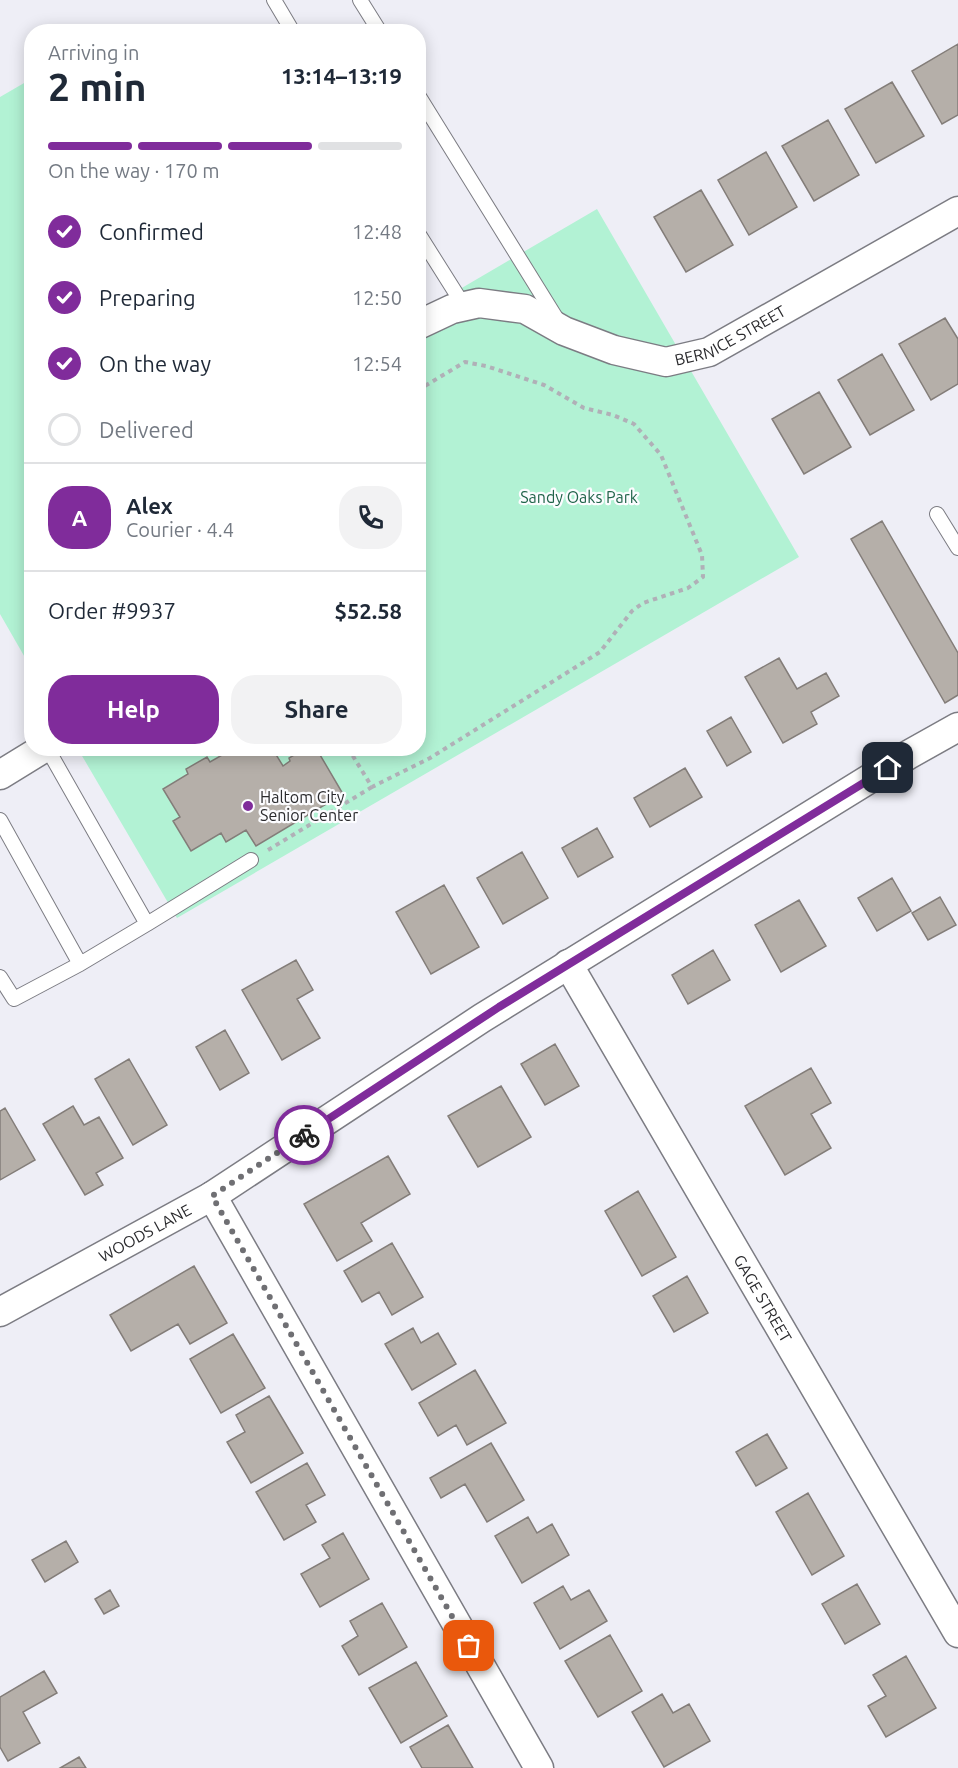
<!DOCTYPE html>
<meta charset="utf-8">
<style>
body{margin:0;font-family:Ubuntu,sans-serif;background:#f2f2f3;color:#1f2937;height:100vh;display:flex;flex-direction:column;font-size:22px;white-space:nowrap}
*{box-sizing:border-box;margin:0}
p{font-size:20px;color:#747a83}
.icon{flex:none;width:33px;height:33px;fill:none;stroke:currentColor;stroke-width:2;stroke-linecap:round;stroke-linejoin:round}
.map{position:relative;flex:1;overflow:hidden}
.side{position:absolute;left:24px;top:24px;width:402px;height:732px;display:flex;flex-direction:column;background:#fff;border-radius:24px;box-shadow:0 3px 15px #0003}
.side>*{flex:none}
.pin{position:absolute;display:grid;place-items:center;width:51px;height:51px;color:#fff;margin:-26px;border-radius:12px;box-shadow:0 3px 9px #0006}
.courier{position:absolute;display:grid;place-items:center;width:60px;height:60px;margin:-30px;border:4px solid #802c9b;border-radius:50%;background:#fff;color:#222;box-shadow:0 2px 8px #0007}
.headline em{font-style:normal;font-weight:700}
.headline div{display:flex;flex-direction:column-reverse}
.headline{display:flex;align-items:center;justify-content:space-between;height:102px;padding:0 24px}
h1{font-size:39px;font-weight:700;line-height:45px}
.bar{display:grid;grid-template-columns:repeat(4,1fr);gap:9px 6px;align-content:center;height:72px;padding:0 24px}
.bar i{height:8px;border-radius:4px;background:#e0e1e3}
.bar .selected{background:#802c9b}
.bar p{grid-column:span 4}
.line{display:flex;align-items:center;gap:15px;padding:0 24px;border-top:2px solid #e0e1e3}
.line div{flex:1}
.round{display:grid;place-items:center;flex:none;width:63px;height:63px;border-radius:24px;background:#f2f2f3}
ol{padding:0 24px;list-style:none}
li{display:flex;align-items:center;gap:18px;height:66px}
li p{margin-inline-start:auto}
li .icon{padding:6px;border-radius:50%;background:#802c9b;color:#fff;stroke-width:4}
li:last-child{color:#747a83}
li i{width:33px;height:33px;border:3px solid #e0e1e3;border-radius:50%}
.primary-button{display:flex;gap:12px;margin-top:auto;padding:12px 24px}
.primary-button a{flex:1;height:69px;border-radius:24px;background:#802c9b;color:#fff;font-size:24px;font-weight:700;line-height:69px;text-align:center}
.primary-button a+a{background:#f2f2f3;color:#1f2937}
.map>svg:first-child{display:block}
.green{fill:#b2f2d4}
.building{fill:#b5afa9;stroke:#837d79;stroke-width:1.5}
.lines{fill:none;stroke-linecap:round;stroke-linejoin:round}
.lane-casing{stroke:#7c7c83;stroke-width:16}
.street-casing{stroke:#7c7c83;stroke-width:31}
.path{stroke:#b0b0b7;stroke-width:4;stroke-dasharray:4.5 4.5;stroke-linecap:butt}
.lane{stroke:#fff;stroke-width:14}
.street{stroke:#fff;stroke-width:28}
.done{stroke:#6f6f73;stroke-width:6;stroke-dasharray:0 10.8}
.route{stroke:#802c9b;stroke-width:8}
.poi-dot{fill:#802c9b;stroke:#fcfcff;stroke-width:2}
.labels{text-anchor:middle;dominant-baseline:central;stroke-width:4.5;stroke-linejoin:round;paint-order:stroke}
.street-label{font-size:16px;fill:#2a2a2d;stroke:#fcfcff}
.park-label{font-size:16px;fill:#20644a;stroke:#fcfcff}
.poi-label{font-size:16px;fill:#2a2a2d;stroke:#fcfcff;text-anchor:start}
</style>
<div class="map">
<svg width="958" height="1768" viewBox="0 0 958 1768">
<rect width="100%" height="100%" fill="#eeeef6"/>
<path class="green" d="M31 79V668L0 614V97Z
M597 209 799 557 177 918 78 749 418 748 419 313Z"/>
<path class="building" d="M958 44V115L942 124 912 71Z
M892 82 924 136 876 163 845 109Z
M828 120 859 175 814 201 782 146Z
M766 152 797 207 749 235 718 180Z
M701 190 733 245 686 272 654 217Z
M945 318 958 339V384L931 400 899 344Z
M882 354 914 410 870 435 838 380Z
M819 392 851 447 804 474 772 419Z
M882 521 958 653V695L945 703 851 539Z
M779 658 797 689 826 673 839 696 811 712 817 724 783 743 745 677Z
M731 717 751 752 727 766 707 731Z
M221 748H272L283 766 290 761 289 758 304 749 306 751 311 748H316L343 794 256 846 246 830 226 842 221 833 191 851 173 821 180 817 163 789 188 774 186 769 207 757 210 762 224 754Z
M685 768 702 797 650 827 634 798Z
M597 828 613 857 578 877 562 848Z
M522 852 548 898 503 924 477 878Z
M892 878 911 911 877 931 858 898Z
M444 885 479 947 431 974 396 912Z
M940 897 956 925 928 940 912 913Z
M799 900 826 946 781 972 755 925Z
M713 950 730 980 688 1004 672 975Z
M296 960 313 990 297 999 320 1038 282 1060 242 990Z
M225 1030 249 1073 220 1090 196 1047Z
M555 1044 579 1086 545 1105 521 1064Z
M129 1059 167 1125 133 1145 95 1079Z
M811 1068 831 1103 811 1114 831 1148 785 1175 745 1106Z
M501 1086 531 1137 478 1167 448 1116Z
M73 1106 84 1125 99 1117 123 1158 96 1173 103 1185 85 1195 43 1124Z
M5 1108 35 1160 0 1180V1111Z
M388 1156 410 1194 361 1223 372 1241 337 1261 304 1204Z
M638 1191 676 1257 642 1276 605 1211Z
M392 1243 423 1297 392 1315 379 1292 362 1302 344 1271Z
M194 1266 227 1323 190 1344 178 1324 131 1351 110 1315Z
M687 1276 708 1313 674 1332 653 1296Z
M413 1328 421 1343 438 1333 456 1364 412 1390 385 1344Z
M233 1334 265 1388 221 1413 190 1359Z
M475 1370 506 1423 467 1445 456 1425 438 1436 419 1403Z
M269 1396 303 1453 251 1483 227 1442 245 1432 236 1415Z
M767 1434 787 1468 756 1486 736 1452Z
M491 1443 524 1500 487 1522 465 1484 441 1498 430 1478Z
M307 1463 325 1495 306 1505 316 1522 284 1540 256 1492Z
M808 1493 844 1556 812 1575 776 1512Z
M528 1517 537 1533 552 1524 569 1555 522 1583 495 1536Z
M343 1533 369 1579 320 1607 301 1574 330 1558 322 1545Z
M66 1541 78 1562 45 1582 32 1560Z
M857 1584 880 1624 845 1644 822 1604Z
M563 1586 571 1600 589 1590 607 1621 560 1649 534 1603Z
M110 1590 119 1606 104 1614 95 1599Z
M382 1603 407 1647 359 1675 342 1646 358 1636 350 1621Z
M610 1635 642 1691 598 1717 565 1661Z
M906 1656 936 1708 886 1737 868 1706 886 1696 873 1675Z
M416 1662 447 1716 401 1743 369 1688Z
M44 1671 57 1693 23 1712 40 1743 8 1761 0 1747V1697Z
M662 1694 673 1713 689 1704 710 1741 664 1767 632 1712Z
M448 1725 473 1768H422L410 1747Z
M79 1757 86 1768H60Z"/>
<g class="lines">
<defs>
<path id="lane" d="M274 0 293 32
M360 0 380 32
M418 95 558 321
M418 233 464 306
M937 514 958 548
M0 820 80 964
M147 924 251 860
M0 977 14 999 80 964 147 924 47 748"/>
<g id="street">
<path id="s1" d="M418 325 452 309 479 303 525 309 564 331 614 350 666 362 709 352 958 211"/>
<path d="M0 775 44 748"/>
<path id="s2" d="M568 964 958 1633"/>
<path d="M212 1196 539 1768"/>
<path id="s3" d="M0 1312 212 1196 482 1018 908 755 958 727"/>
</g>
</defs>
<use href="#lane" class="lane-casing"/>
<use href="#street" class="street-casing"/>
<path class="path" d="M32 556C25 570 28 584 32 598
M348 748 372 787 430 758 600 652 632 611 643 603 688 588 703 577 702 555 661 455 634 424 613 415 584 408 544 385 486 366 465 362 418 390
M268 850 372 787"/>
<use href="#lane" class="lane"/>
<use href="#street" class="street"/>
</g>
<g class="lines">
<path class="done" d="M304 1135 212 1196 469 1646"/>
<path class="route" d="M304 1135 499 1007 888 768"/>
</g>
<circle class="poi-dot" cx="248" cy="806" r="6"/>
<g class="labels">
<g class="street-label">
<text stroke="none"><textPath href="#s1" startOffset="333">BERNICE STREET</textPath></text>
<text stroke="none"><textPath href="#s3" startOffset="165">WOODS LANE</textPath></text>
<text stroke="none"><textPath href="#s2" startOffset="387">GAGE STREET</textPath></text>
</g>
<g class="park-label">
<text x="579" y="497">Sandy Oaks Park</text>
</g>
<g class="poi-label">
<text x="260" y="797">Haltom City<tspan x="260" dy="18">Senior Center</tspan></text>
</g>
</g>
</svg>
<div class="pin" style="left:469px;top:1646px;background:#ea580c"><svg class="icon" aria-label="bag" viewBox="0 0 24 24"><path d="M5 8h14l-1 12H6zM9 8a3 3 0 0 1 6 0"/></svg></div>
<div class="pin" style="left:888px;top:768px;background:#1f2937"><svg class="icon" aria-label="home" viewBox="0 0 24 24"><path d="M3 11l9-7 9 7M6 9v11h12V9"/></svg></div>
<div class="courier" style="left:304px;top:1135px"><svg class="icon" aria-label="bike" viewBox="0 0 24 24"><circle cx="6" cy="16" r="4"/><circle cx="18" cy="16" r="4"/><path d="M6 16l4-8h5l3 8M10 8l3 8H6M13 5h3"/></svg></div>
<section class="side">
<div class="headline"><div><h1>2 min</h1><p>Arriving in</p></div><em>13:14–13:19</em></div>
<div class="bar"><i class="selected"></i><i class="selected"></i><i class="selected"></i><i></i><p>On the way · 170 m</p></div>
<ol>
<li><svg class="icon" aria-label="check" viewBox="0 0 24 24"><path d="M5 12l5 5 9-10"/></svg>Confirmed<p>12:48</p></li>
<li><svg class="icon" aria-label="check" viewBox="0 0 24 24"><path d="M5 12l5 5 9-10"/></svg>Preparing<p>12:50</p></li>
<li><svg class="icon" aria-label="check" viewBox="0 0 24 24"><path d="M5 12l5 5 9-10"/></svg>On the way<p>12:54</p></li>
<li><i></i>Delivered</li>
</ol>
<div class="line" style="height:108px"><b class="round" style="background:#802c9b;color:#fff">A</b><div><b>Alex</b><p>Courier · 4.4</p></div><a class="round"><svg class="icon" aria-label="phone" viewBox="0 0 24 24"><path d="M5 4h4l2 5-3 2q2 4 5 5l2-3 5 2v4C11 20 4 13 5 4z"/></svg></a></div>
<div class="line" style="height:78px"><div>Order #9937</div><b>$52.58</b></div>
<div class="primary-button"><a>Help</a><a>Share</a></div>
</section>
</div>
